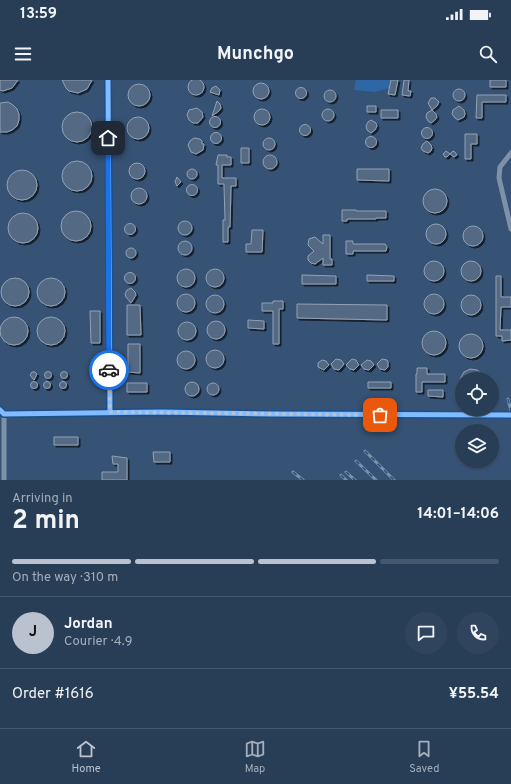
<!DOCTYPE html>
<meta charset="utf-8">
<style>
body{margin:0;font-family:Overpass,sans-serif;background:#30455d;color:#f1f3f6;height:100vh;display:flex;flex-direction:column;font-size:15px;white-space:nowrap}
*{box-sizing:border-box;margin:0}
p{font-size:13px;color:#a5aeba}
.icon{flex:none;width:22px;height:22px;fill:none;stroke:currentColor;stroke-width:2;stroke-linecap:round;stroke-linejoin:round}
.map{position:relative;height:400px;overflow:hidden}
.drawer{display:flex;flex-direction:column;background:#283e57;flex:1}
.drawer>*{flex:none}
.tools{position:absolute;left:455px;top:292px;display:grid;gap:8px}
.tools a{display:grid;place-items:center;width:44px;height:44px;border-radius:50%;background:#283e57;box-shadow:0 1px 3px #0004,0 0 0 1px #44576d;font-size:20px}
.pin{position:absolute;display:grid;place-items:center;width:34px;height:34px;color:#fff;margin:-17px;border-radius:8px;box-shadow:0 2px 6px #0006}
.courier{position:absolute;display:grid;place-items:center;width:40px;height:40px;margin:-20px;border:3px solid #1a73e8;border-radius:50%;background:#fff;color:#222;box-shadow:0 1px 5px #0007}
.head em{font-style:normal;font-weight:700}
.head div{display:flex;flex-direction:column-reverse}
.head{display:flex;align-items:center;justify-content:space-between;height:68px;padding:0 12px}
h1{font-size:26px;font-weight:700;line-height:30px}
.bar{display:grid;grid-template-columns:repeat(4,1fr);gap:6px 4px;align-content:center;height:48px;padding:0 12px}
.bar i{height:5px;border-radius:3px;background:#44576d}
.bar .current{background:#b9c2ce}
.bar p{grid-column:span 4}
.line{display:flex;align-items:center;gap:10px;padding:0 12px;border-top:1px solid #44576d}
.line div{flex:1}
.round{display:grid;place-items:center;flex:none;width:42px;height:42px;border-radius:21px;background:#30455d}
.status{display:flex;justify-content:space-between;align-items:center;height:28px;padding:0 20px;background:#283e57;direction:ltr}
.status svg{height:11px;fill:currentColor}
header{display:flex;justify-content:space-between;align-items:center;height:52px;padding:0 12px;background:#283e57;font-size:18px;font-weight:700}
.tab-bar{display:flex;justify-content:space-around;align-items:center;height:56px;border-top:1px solid #44576d;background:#283e57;font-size:11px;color:#a5aeba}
.tab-bar a{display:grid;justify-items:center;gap:2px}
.tab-bar .current{color:#b9c2ce}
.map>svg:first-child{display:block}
.green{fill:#2f66a5}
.building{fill:#526984;stroke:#92a2b6;filter:url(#shadow)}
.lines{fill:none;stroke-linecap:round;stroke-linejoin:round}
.minor{stroke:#7d92a8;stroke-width:5}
.rail-casing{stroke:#7e92a7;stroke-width:3}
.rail{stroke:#1b4f8f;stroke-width:1.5;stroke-dasharray:4.5;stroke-linecap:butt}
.cycleway-casing{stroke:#1b4f8f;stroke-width:8}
.cycleway{stroke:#80bcff;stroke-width:5}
.done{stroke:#b9c2ce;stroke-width:4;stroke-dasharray:0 7.2}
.route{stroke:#1a73e8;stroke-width:5}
</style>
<div class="status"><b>13:59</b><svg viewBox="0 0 49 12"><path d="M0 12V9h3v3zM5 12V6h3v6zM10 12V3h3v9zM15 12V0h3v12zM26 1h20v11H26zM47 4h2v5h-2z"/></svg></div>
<header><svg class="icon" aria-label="menu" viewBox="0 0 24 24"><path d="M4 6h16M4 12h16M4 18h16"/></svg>Munchgo<svg class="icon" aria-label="search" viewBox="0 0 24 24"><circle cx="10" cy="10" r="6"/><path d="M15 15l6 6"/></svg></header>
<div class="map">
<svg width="511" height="400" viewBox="0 0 511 400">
<defs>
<filter id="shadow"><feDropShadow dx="2" dy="2" stdDeviation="0" flood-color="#0009"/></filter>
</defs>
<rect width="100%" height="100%" fill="#365274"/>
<path class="green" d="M356 0H390L389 8 375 12 354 10Z"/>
<path class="building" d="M188 7a8 8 0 1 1 16 0a8 8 0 1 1-16 0Z
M0 0H18L12 8 3 11 0 10Z
M62 0H92L87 9 78 13 69 11 66 8Z
M391 0H398L395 15 388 14Z
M404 0H409L408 11H411L410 16 402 15Z
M490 0H506V7H490Z
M253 11a8 8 0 1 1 16 0a8 8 0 1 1-16 0Z
M128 15a11 11 0 1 1 22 0a11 11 0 1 1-22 0Z
M216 6 220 10 219 15 210 12 212 8Z
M295.5 13a5.5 5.5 0 1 1 11 0a5.5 5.5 0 1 1-11 0Z
M453 15a6 6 0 1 1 12 0a6 6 0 1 1-12 0Z
M324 16a6 6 0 1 1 12 0a6 6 0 1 1-12 0Z
M477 15H506V22H482V38H476Z
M431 18H435L439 22 437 26 432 30 428 23Z
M217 21 220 24 221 28 219 31 212 36Z
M8 22 13 25 17 29 19 34V40L17 46 12 50 7 52H0V23Z
M367 26H376V32H367Z
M459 26 464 30 465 34 464 37 458 40 455 38 452 34 453 30Z
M197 28 202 32 203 37 198 43H193L189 40 187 35 189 30Z
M322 35a6 6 0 1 1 12 0a6 6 0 1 1-12 0Z
M254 37a8 8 0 1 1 16 0a8 8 0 1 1-16 0Z
M381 30H398V38H381Z
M432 30 436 34 437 37 435 40 431 43 428 41 426 37 427 33Z
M62 47a15 15 0 1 1 30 0a15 15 0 1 1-30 0Z
M209.5 42a5.5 5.5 0 1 1 11 0a5.5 5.5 0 1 1-11 0Z
M127 48a11 11 0 1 1 22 0a11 11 0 1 1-22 0Z
M371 40 376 43 377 46 375 50 371 53 367 50 366 46 368 42Z
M299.5 50a5.5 5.5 0 1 1 11 0a5.5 5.5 0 1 1-11 0Z
M421.5 53a5.5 5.5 0 1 1 11 0a5.5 5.5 0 1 1-11 0Z
M210.5 58a5.5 5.5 0 1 1 11 0a5.5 5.5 0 1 1-11 0Z
M465 54H477V64H471V79H465Z
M365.5 62a5.5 5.5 0 1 1 11 0a5.5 5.5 0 1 1-11 0Z
M263 64a6 6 0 1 1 12 0a6 6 0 1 1-12 0Z
M194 58 200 59 202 61V64H204L203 70 196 74 191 72 188 65 190 61Z
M427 61 431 65 432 68 431 71 428 73 423 71 421 68 423 64Z
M241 68H249V83H241Z
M446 71 450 74 453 71 455 72 457 75 454 77 450 74 447 77H445L443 74Z
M218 75H227V77H231V85H222V98H236V106H231L230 147H228V162H223V140H225L224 106V104H218V85H216Z
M263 82a7 7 0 1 1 14 0a7 7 0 1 1-14 0Z
M62 96a15 15 0 1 1 30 0a15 15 0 1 1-30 0Z
M129 91a8 8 0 1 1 16 0a8 8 0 1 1-16 0Z
M187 94a5 5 0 1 1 10 0a5 5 0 1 1-10 0Z
M357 89H389V101L357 100Z
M7 105a15 15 0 1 1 30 0a15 15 0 1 1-30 0Z
M177 97 181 102 177 106 175 102Z
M186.5 110a5.5 5.5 0 1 1 11 0a5.5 5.5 0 1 1-11 0Z
M131 116a8 8 0 1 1 16 0a8 8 0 1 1-16 0Z
M423 121a12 12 0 1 1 24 0a12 12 0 1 1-24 0Z
M342 130H356V131H386V138H376V139H347V141H342Z
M61 146a15 15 0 1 1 30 0a15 15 0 1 1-30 0Z
M8 148a15 15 0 1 1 30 0a15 15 0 1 1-30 0Z
M178 148a7 7 0 1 1 14 0a7 7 0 1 1-14 0Z
M124.5 149a5.5 5.5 0 1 1 11 0a5.5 5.5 0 1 1-11 0Z
M426 154a10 10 0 1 1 20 0a10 10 0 1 1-20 0Z
M463 156a10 10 0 1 1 20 0a10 10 0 1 1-20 0Z
M252 150H263L262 172H246V164H251Z
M323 155H330V179H332V185H323V178L315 184 311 183 308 180V176L314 171 308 165 309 159 315 157 323 164Z
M346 161H353V164H385L387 167 386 171H353V174H346Z
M178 168a7 7 0 1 1 14 0a7 7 0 1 1-14 0Z
M126 173a5 5 0 1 1 10 0a5 5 0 1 1-10 0Z
M424 191a10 10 0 1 1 20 0a10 10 0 1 1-20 0Z
M461 191a10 10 0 1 1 20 0a10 10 0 1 1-20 0Z
M177 198a9 9 0 1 1 18 0a9 9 0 1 1-18 0Z
M206 198a9 9 0 1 1 18 0a9 9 0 1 1-18 0Z
M124.5 198a5.5 5.5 0 1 1 11 0a5.5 5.5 0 1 1-11 0Z
M302 195 336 196V204H302Z
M367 195 394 196V201H367Z
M496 196H501V217H511V227H501L500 250H511V260L502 261V256H496Z
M1 212a14 14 0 1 1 28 0a14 14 0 1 1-28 0Z
M37 212a14 14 0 1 1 28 0a14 14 0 1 1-28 0Z
M131 208 135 212 136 215 131 223 126 217 125 214 127 210Z
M424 224a10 10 0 1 1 20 0a10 10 0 1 1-20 0Z
M177 223a9 9 0 1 1 18 0a9 9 0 1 1-18 0Z
M461 225a10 10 0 1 1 20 0a10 10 0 1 1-20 0Z
M206 224a9 9 0 1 1 18 0a9 9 0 1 1-18 0Z
M273 221H283V229H279V264H273V231H262V223H273Z
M297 224 387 225V240L297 238Z
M127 225H140L141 255H127Z
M90 231H100V263H91Z
M37 251a14 14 0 1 1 28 0a14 14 0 1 1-28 0Z
M0 251a14 14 0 1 1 28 0a14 14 0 1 1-28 0Z
M248 240 264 241V249L248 248Z
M207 250a9 9 0 1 1 18 0a9 9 0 1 1-18 0Z
M178 251a9 9 0 1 1 18 0a9 9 0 1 1-18 0Z
M422 263a12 12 0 1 1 24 0a12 12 0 1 1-24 0Z
M459 266a12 12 0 1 1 24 0a12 12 0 1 1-24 0Z
M128 264H140V293L128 292Z
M206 279a9 9 0 1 1 18 0a9 9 0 1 1-18 0Z
M177 280a9 9 0 1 1 18 0a9 9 0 1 1-18 0Z
M336 279 341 280 344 284 339 290 334 289 331 284Z
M352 279 356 280 359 285 354 290 350 289 346 285Z
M382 279 387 280 388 282V287L385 290 380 289 377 284Z
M322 280 326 281 329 285 324 290 318 287V283Z
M367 280 371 281 374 285 369 290 364 289 361 285Z
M417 288H427V294H445V302H422V312H416V294H417Z
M470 289 477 290 480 292 483 299H460L464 292Z
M44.5 295a3.5 3.5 0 1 1 7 0a3.5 3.5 0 1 1-7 0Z
M60.5 295a3.5 3.5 0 1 1 7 0a3.5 3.5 0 1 1-7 0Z
M32 292H35L37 294 34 300 30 295Z
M43.5 305a3.5 3.5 0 1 1 7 0a3.5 3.5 0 1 1-7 0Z
M30.5 305a3.5 3.5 0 1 1 7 0a3.5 3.5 0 1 1-7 0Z
M59.5 305a3.5 3.5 0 1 1 7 0a3.5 3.5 0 1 1-7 0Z
M368 302H391V308H368Z
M185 309a7 7 0 1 1 14 0a7 7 0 1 1-14 0Z
M207 309a6 6 0 1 1 12 0a6 6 0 1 1-12 0Z
M127 303H147V312H127Z
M428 310H443V317L428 316Z
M54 357H78V365H54Z
M153 372H170V382H154Z
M112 376 127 378V400H102V392H118V384H113Z"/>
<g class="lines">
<path class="minor" d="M108 0 110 332
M511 73 500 87 499 98 511 149
M0 330 4 334 162 332 272 334 511 335
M4 400V334"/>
<defs>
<path id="rail" d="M508 319 511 331
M365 371 394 400
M356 381 376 400
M293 392 303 400
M346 392 355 400
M341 395 346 400"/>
</defs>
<use href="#rail" class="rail-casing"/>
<use href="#rail" class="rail"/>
<defs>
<path id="cycleway" d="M108 0 110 332
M0 330 4 334 162 332 272 334 511 335"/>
</defs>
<use href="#cycleway" class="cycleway-casing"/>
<use href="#cycleway" class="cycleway"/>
</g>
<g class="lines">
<path class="done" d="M109 290 110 332 380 335"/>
<path class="route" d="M108 58 109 290"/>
</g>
</svg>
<div class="tools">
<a><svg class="icon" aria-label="locate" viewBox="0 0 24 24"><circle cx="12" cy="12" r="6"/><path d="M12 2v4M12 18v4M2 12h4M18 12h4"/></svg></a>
<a><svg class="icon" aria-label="layers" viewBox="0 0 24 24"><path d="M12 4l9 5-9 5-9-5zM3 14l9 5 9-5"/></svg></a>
</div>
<div class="pin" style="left:380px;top:335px;background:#ea580c"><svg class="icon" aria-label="bag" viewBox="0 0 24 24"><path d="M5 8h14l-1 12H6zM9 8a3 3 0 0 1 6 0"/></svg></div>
<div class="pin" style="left:108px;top:58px;background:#1f2937"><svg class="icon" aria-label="home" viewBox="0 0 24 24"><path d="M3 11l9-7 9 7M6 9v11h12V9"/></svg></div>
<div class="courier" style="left:109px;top:290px"><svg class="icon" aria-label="car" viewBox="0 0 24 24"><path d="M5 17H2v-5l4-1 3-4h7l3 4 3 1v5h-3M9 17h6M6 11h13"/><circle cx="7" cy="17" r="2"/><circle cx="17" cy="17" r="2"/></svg></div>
</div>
<section class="drawer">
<div class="head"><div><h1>2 min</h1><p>Arriving in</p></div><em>14:01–14:06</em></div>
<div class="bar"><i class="current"></i><i class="current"></i><i class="current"></i><i></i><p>On the way · 310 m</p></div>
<div class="line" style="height:72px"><b class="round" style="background:#b9c2ce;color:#111">J</b><div><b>Jordan</b><p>Courier · 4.9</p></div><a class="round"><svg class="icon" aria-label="chat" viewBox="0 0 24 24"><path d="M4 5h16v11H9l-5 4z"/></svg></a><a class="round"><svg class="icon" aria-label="phone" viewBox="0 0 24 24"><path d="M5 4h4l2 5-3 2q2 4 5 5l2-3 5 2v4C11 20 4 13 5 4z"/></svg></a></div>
<div class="line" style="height:52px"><div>Order #1616</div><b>¥55.54</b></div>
</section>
<nav class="tab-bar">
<a class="current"><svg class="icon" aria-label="home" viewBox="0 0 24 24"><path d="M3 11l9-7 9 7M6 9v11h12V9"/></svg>Home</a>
<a><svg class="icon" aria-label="map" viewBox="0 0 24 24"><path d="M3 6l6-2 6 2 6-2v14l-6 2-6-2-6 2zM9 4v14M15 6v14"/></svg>Map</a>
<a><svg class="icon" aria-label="saved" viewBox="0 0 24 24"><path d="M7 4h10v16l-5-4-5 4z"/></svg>Saved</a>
</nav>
